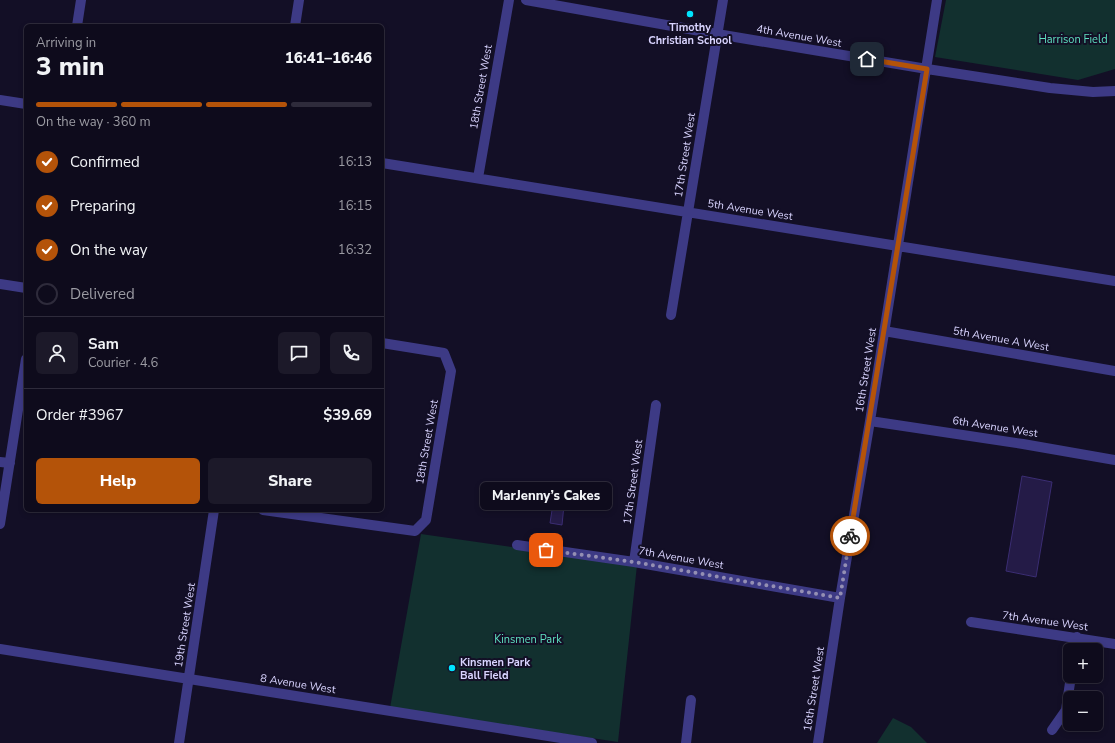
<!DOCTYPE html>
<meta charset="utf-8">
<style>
body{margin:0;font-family:"Nunito Sans",sans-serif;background:#1c1929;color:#f1f3f6;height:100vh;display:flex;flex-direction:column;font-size:15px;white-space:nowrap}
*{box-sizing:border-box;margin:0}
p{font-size:13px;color:#9b9ba3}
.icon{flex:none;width:22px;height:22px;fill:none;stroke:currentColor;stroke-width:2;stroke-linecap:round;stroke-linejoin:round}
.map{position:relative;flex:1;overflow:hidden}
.panel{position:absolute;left:24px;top:24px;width:360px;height:488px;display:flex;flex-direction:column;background:#0e0b1c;border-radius:6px;box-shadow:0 2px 6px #0003,0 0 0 1px #2e2b3b}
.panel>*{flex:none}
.controls{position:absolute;left:1063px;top:643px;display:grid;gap:8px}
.controls a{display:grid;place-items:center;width:40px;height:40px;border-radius:6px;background:#0e0b1c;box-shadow:0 2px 6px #0003,0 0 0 1px #2e2b3b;font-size:20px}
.pin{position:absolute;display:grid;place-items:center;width:34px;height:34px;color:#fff;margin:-17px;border-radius:8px;box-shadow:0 2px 6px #0006}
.courier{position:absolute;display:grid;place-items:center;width:40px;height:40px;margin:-20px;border:3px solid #b45309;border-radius:50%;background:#fff;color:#222;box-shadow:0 1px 5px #0007}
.bubble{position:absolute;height:28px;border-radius:6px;background:#0e0b1c;box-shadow:0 2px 6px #0003,0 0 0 1px #2e2b3b;font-size:13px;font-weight:800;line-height:28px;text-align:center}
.headline em{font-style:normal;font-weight:800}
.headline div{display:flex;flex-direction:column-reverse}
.headline{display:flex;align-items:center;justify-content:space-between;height:68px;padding:0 12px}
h1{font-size:26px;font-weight:800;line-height:30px}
.bar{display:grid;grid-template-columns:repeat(4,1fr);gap:6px 4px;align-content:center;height:48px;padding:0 12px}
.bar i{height:5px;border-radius:3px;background:#2e2b3b}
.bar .selected{background:#b45309}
.bar p{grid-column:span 4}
.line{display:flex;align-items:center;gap:10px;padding:0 12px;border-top:1px solid #2e2b3b}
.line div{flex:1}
.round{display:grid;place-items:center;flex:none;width:42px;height:42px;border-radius:6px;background:#1c1929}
ol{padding:0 12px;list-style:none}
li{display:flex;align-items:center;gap:12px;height:44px}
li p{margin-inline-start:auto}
li .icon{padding:4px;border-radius:50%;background:#b45309;color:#fff;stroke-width:4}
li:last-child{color:#9b9ba3}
li i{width:22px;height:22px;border:2px solid #2e2b3b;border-radius:50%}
.button{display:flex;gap:8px;margin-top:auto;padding:8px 12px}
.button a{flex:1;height:46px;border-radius:6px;background:#b45309;color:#fff;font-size:16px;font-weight:800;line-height:46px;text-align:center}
.button a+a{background:#1c1929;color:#f1f3f6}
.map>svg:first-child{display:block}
.green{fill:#12302f}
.building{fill:#241b47;stroke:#3b2d73}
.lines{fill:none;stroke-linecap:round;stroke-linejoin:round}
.minor{stroke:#3d3a85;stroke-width:10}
.done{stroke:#948fb3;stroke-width:4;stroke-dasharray:0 7.2}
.route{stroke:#b45309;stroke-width:5}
.poi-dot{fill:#00e5ff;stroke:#130f26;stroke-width:1.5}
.labels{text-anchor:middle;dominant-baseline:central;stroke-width:4;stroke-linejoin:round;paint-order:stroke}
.poi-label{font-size:11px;font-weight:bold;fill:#d9d4ff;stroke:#130f26}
.street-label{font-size:11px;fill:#d9d4ff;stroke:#130f26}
.park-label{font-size:11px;fill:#5fe0c0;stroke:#130f26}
</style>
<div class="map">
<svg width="1115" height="743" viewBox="0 0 1115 743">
<rect width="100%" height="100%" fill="#130f26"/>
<path class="green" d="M946 0H1115V69L1078 80 935 57Z
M421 534 637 565 618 742 390 708Z
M893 718 911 727 927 743H877Z"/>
<path class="building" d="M1022 476 1052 482 1036 577 1006 571Z
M553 504 564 505 562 525 550 523Z"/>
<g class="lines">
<path class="minor" d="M526 0 717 34 927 69 1050 88 1093 92 1115 91
M77 26 81 0
M295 26 299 0
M0 100 26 104
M382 163 1115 281
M478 178 509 0
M0 284 26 288
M671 315 723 0
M884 331 1115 371
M870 421 1023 444 1115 460
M0 462 10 463
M263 510 415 531 426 520 451 371 444 353 382 343
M0 524 26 359
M517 545 634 562 840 598
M634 562 656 405
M971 622 1115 644
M0 649 592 743
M1075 650 1077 637
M1052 730 1066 710 1071 676
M179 743 214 510
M686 743 691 700
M818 743 840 598 870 421 937 0"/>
</g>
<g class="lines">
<path class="done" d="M546 550 634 562 840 598 850 536"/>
<path class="route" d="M850 536 927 69 867 59"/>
</g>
<g class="poi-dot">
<circle cx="690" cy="14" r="4"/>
<circle cx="452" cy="668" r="4"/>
</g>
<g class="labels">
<g class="poi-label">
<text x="690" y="27">Timothy<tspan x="690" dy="13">Christian School</tspan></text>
<text x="460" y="662" text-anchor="start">Kinsmen Park<tspan x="460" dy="13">Ball Field</tspan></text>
</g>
<g class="street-label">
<text transform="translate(799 36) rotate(10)">4th Avenue West</text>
<text transform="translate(481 87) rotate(-80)">18th Street West</text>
<text transform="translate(685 155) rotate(-81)">17th Street West</text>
<text transform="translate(750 210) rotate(9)">5th Avenue West</text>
<text transform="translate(1001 339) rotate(10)">5th Avenue A West</text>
<text transform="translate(866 370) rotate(-81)">16th Street West</text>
<text transform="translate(995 427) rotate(9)">6th Avenue West</text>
<text transform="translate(427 442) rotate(-80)">18th Street West</text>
<text transform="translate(633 482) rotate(-82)">17th Street West</text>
<text transform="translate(681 558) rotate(10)">7th Avenue West</text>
<text transform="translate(1045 621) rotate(8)">7th Avenue West</text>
<text transform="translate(185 625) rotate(-81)">19th Street West</text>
<text transform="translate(298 684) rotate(9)">8 Avenue West</text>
<text transform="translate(814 689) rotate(-81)">16th Street West</text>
</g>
<g class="park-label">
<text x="1073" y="39">Harrison Field</text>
<text x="528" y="639">Kinsmen Park</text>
</g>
</g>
</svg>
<div class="controls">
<a>+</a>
<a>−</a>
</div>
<div class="pin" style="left:546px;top:550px;background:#ea580c"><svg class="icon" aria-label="bag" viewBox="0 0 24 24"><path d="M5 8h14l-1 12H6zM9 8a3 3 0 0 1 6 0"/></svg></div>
<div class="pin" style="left:867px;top:59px;background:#1f2937"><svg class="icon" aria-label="home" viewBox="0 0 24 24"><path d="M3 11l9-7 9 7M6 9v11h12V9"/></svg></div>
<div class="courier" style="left:850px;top:536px"><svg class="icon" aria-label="bike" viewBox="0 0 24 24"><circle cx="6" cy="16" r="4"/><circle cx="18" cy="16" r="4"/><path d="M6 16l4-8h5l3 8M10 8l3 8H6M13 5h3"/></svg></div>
<div class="bubble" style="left:480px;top:482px;width:132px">MarJenny’s Cakes</div>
<section class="panel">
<div class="headline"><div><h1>3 min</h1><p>Arriving in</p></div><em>16:41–16:46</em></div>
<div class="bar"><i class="selected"></i><i class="selected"></i><i class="selected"></i><i></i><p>On the way · 360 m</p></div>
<ol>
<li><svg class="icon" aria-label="check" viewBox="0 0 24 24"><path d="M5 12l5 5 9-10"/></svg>Confirmed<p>16:13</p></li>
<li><svg class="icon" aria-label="check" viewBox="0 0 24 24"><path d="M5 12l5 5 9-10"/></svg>Preparing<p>16:15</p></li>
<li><svg class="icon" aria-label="check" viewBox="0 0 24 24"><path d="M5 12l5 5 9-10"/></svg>On the way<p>16:32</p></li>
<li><i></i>Delivered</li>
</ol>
<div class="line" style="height:72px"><a class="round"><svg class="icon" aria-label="person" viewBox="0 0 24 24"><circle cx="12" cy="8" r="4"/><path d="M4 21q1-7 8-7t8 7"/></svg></a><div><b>Sam</b><p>Courier · 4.6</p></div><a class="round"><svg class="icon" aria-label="chat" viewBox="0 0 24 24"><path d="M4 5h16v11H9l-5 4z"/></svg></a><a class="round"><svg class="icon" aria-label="phone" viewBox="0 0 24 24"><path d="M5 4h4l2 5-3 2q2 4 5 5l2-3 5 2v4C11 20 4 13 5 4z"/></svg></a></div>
<div class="line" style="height:52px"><div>Order #3967</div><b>$39.69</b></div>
<div class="button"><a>Help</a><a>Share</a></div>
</section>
</div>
